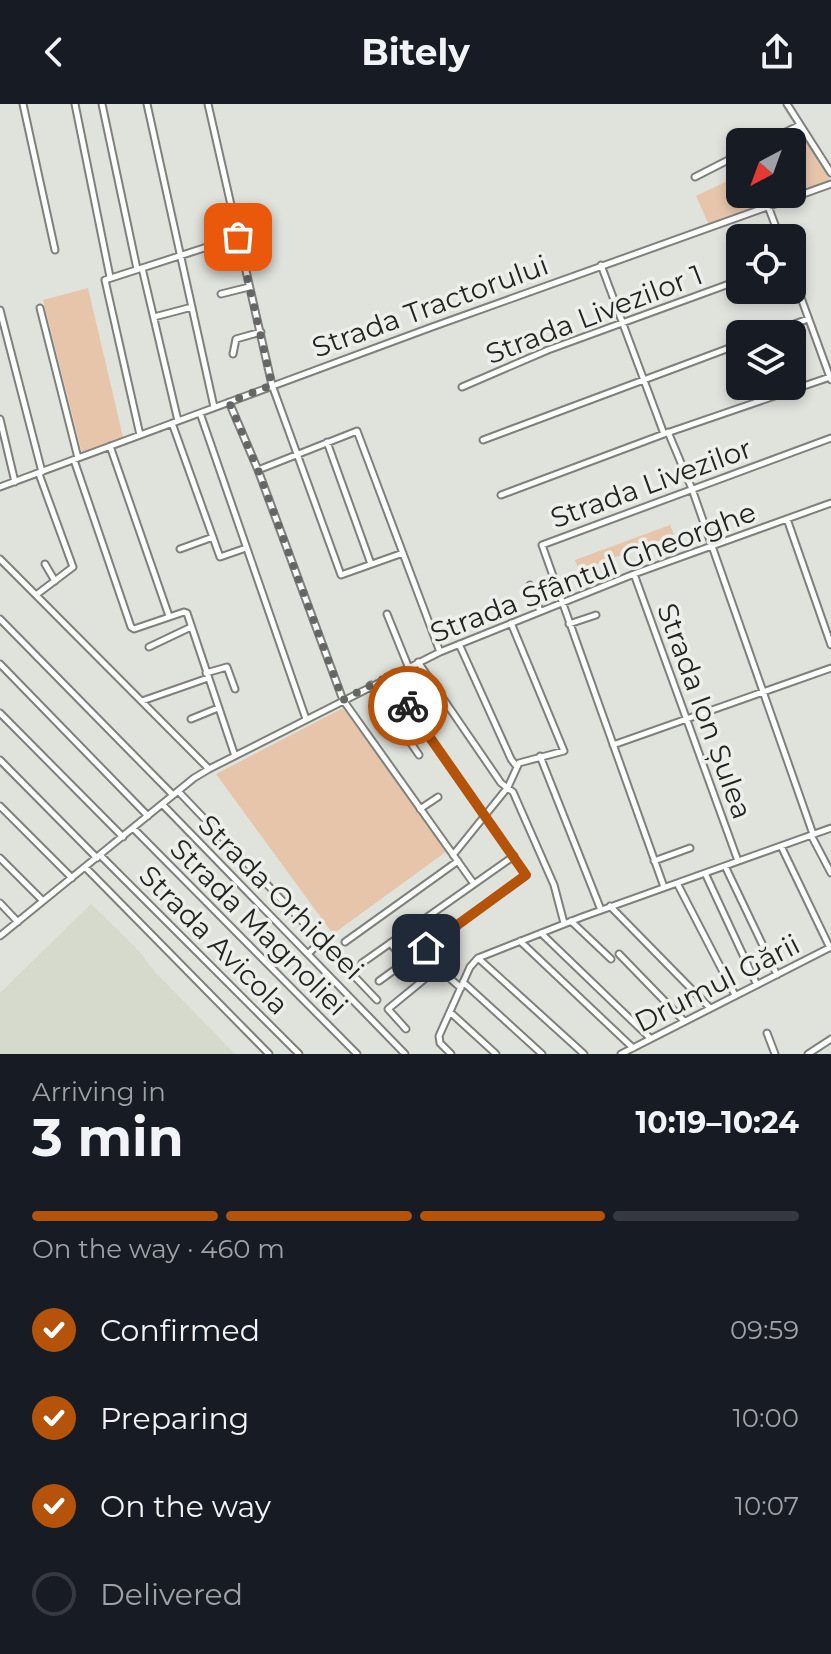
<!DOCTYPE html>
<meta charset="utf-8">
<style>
body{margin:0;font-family:Montserrat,sans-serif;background:#20242c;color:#f1f3f6;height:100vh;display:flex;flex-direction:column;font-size:30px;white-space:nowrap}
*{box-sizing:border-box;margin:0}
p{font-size:26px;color:#9ea1a6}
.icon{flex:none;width:44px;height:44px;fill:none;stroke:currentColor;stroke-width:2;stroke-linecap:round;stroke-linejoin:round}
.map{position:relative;height:950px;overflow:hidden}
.panel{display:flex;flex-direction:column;background:#171b24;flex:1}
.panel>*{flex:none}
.needle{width:52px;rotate:221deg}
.buttons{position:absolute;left:726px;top:24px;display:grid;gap:16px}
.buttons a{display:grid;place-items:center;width:80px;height:80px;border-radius:12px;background:#171b24;box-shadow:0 4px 12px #0003;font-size:40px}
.pin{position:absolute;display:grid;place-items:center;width:68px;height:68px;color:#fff;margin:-34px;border-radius:16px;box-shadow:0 4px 12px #0006}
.courier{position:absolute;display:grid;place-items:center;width:80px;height:80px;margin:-40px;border:6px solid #b45309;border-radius:50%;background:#fff;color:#222;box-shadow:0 2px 10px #0007}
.headline em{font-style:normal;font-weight:700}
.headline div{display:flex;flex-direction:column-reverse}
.headline{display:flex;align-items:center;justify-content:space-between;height:136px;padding:0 32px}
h1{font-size:52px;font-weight:700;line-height:60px}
.bar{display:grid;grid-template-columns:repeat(4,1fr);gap:12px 8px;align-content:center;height:96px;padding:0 32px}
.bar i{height:10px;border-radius:6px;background:#363941}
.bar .active{background:#b45309}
.bar p{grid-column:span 4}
ol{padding:0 32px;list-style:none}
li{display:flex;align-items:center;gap:24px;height:88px}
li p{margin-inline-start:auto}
li .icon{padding:8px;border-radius:50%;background:#b45309;color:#fff;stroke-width:4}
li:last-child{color:#9ea1a6}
li i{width:44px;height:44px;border:4px solid #363941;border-radius:50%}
header{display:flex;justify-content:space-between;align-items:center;height:104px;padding:0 32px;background:#171b24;font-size:36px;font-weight:700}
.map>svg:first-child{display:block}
.built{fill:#d5dacd}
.green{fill:#e7c5ab}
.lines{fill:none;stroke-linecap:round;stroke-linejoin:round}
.minor-casing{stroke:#7e807b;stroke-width:9}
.minor{stroke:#fff;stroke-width:5}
.done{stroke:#666764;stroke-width:8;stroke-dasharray:0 14.4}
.route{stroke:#b45309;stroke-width:10}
.labels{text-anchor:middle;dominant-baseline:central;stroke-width:7;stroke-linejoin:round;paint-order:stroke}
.street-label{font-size:28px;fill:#242523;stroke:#edefea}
</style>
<header><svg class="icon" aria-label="back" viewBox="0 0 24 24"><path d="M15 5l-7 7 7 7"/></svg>Bitely<svg class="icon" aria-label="share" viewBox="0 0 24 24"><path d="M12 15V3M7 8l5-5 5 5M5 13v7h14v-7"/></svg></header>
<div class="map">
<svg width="831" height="950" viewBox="0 0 831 950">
<rect width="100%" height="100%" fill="#e0e2dc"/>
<path class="built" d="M91 800 139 847 154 867 235 950H0V889Z"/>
<path class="green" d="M806 37 831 78 709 121 696 92 740 71V90H792V44Z
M88 184 123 333 82 349 43 196Z
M670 421 674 431 579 467 575 456Z
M343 604 447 747 333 830 216 670Z"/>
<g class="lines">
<defs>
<path id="minor" d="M23 0 55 146
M75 0 110 173
M102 0 137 165
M147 0 214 303
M208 0 272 281 341 471 403 449
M787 0 831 69
M765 38 800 21
M695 73 740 50
M768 102 780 134
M601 161 664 330
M142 164 178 317
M792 169 831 276
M221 190 249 183
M40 204 78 354
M0 206 42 368
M154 213 192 203
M767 230 808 215
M233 250 236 235 261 228
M462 283 548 246 740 176
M229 298 258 366 343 596 474 780
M200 309 306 615
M0 315 15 378
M172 319 220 453 246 444
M668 328 692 385 813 730
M140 331 105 176 238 133
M483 336 740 240
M327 338 371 460
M110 342 169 512
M74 356 131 523 134 525 184 508 187 509 235 652
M258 366 357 327 440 548
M0 383 432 223 831 80
M501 391 664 330 830 273
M787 415 831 541
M180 445 213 433
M0 455 209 665
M45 460 55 477
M634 470 738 757
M530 481 540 507
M36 491 73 463 39 370
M387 510 408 562
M0 515 173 691
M569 520 596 511
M459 540 511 655 517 663
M149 543 191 523
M418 558 501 679 513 688 554 781 564 819
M0 560 148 712
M206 569 227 563 235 585
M371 581 419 651
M142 597 208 574
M0 609 123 733
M191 615 218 604
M613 641 831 564
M540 652 601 806
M0 656 97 754
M178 687 377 896
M162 700 405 950
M0 702 72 774
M420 705 438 693
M133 724 357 950
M811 731 831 769
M781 742 830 844
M100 751 299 950
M453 751 508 683 519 659 564 647 511 519
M0 754 43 797
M654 757 690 744
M725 762 777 871
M85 763 269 950
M705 769 757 881
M677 779 735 891
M664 783 542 441 831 334
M0 799 18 818
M610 802 710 904
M571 817 611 855
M541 829 650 934
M0 832 194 674 209 665 440 548 634 470 831 399
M520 837 633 944
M345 838 458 757
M390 839 421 876
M309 849 321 837
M619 850 684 917
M478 854 584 950
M362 859 514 752
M438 864V859L452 846
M379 877 526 771 387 573
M463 878 542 950
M450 908 496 950
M406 925 388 905 438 864 461 884
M767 929 775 950
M451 950 440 939 439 932 470 863 478 854 582 813 831 724
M621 950 831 843
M808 950 831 935"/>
</defs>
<use href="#minor" class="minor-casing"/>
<use href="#minor" class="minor"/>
</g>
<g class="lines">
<path class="done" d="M238 133 272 281 229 298 258 366 343 596 387 573 408 602"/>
<path class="route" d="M408 602 526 771 426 844"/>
</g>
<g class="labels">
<g class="street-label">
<text transform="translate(430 202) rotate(-20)">Strada Tractorului</text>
<text transform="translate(594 210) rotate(-21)">Strada Livezilor 1</text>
<text transform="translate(651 379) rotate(-20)">Strada Livezilor</text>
<text transform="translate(593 468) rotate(-21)">Strada Sfântul Gheorghe</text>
<text transform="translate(705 607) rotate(70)">Strada Ion Șulea</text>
<text transform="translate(281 793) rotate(45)">Strada Orhideei</text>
<text transform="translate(259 823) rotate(45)">Strada Magnoliei</text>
<text transform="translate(214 836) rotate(45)">Strada Avicola</text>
<text transform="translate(717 879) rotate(-27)">Drumul Gării</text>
</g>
</g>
</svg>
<div class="buttons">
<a><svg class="needle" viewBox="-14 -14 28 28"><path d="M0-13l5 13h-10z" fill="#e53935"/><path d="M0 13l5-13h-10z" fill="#9ea1a6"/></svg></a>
<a><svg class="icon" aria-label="locate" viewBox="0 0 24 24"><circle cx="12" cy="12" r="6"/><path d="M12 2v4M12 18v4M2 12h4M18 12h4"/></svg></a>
<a><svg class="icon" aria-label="layers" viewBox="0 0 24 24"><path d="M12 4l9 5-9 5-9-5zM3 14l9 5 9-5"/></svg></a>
</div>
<div class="pin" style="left:238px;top:133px;background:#ea580c"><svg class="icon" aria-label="bag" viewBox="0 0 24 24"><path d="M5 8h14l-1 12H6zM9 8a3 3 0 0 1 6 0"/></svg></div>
<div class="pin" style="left:426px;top:844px;background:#1f2937"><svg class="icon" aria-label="home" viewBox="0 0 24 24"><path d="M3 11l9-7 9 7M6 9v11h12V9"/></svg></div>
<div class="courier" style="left:408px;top:602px"><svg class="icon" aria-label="bike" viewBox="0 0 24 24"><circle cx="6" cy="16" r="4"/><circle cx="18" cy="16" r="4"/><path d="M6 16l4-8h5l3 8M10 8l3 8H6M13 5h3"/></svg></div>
</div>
<section class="panel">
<div class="headline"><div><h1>3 min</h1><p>Arriving in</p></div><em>10:19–10:24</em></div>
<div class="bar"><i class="active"></i><i class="active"></i><i class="active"></i><i></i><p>On the way · 460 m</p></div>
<ol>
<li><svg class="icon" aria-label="check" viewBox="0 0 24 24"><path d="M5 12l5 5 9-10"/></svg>Confirmed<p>09:59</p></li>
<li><svg class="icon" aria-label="check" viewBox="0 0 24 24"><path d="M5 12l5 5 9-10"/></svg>Preparing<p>10:00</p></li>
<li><svg class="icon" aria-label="check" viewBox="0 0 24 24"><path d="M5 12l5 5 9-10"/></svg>On the way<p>10:07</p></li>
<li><i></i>Delivered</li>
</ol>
</section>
